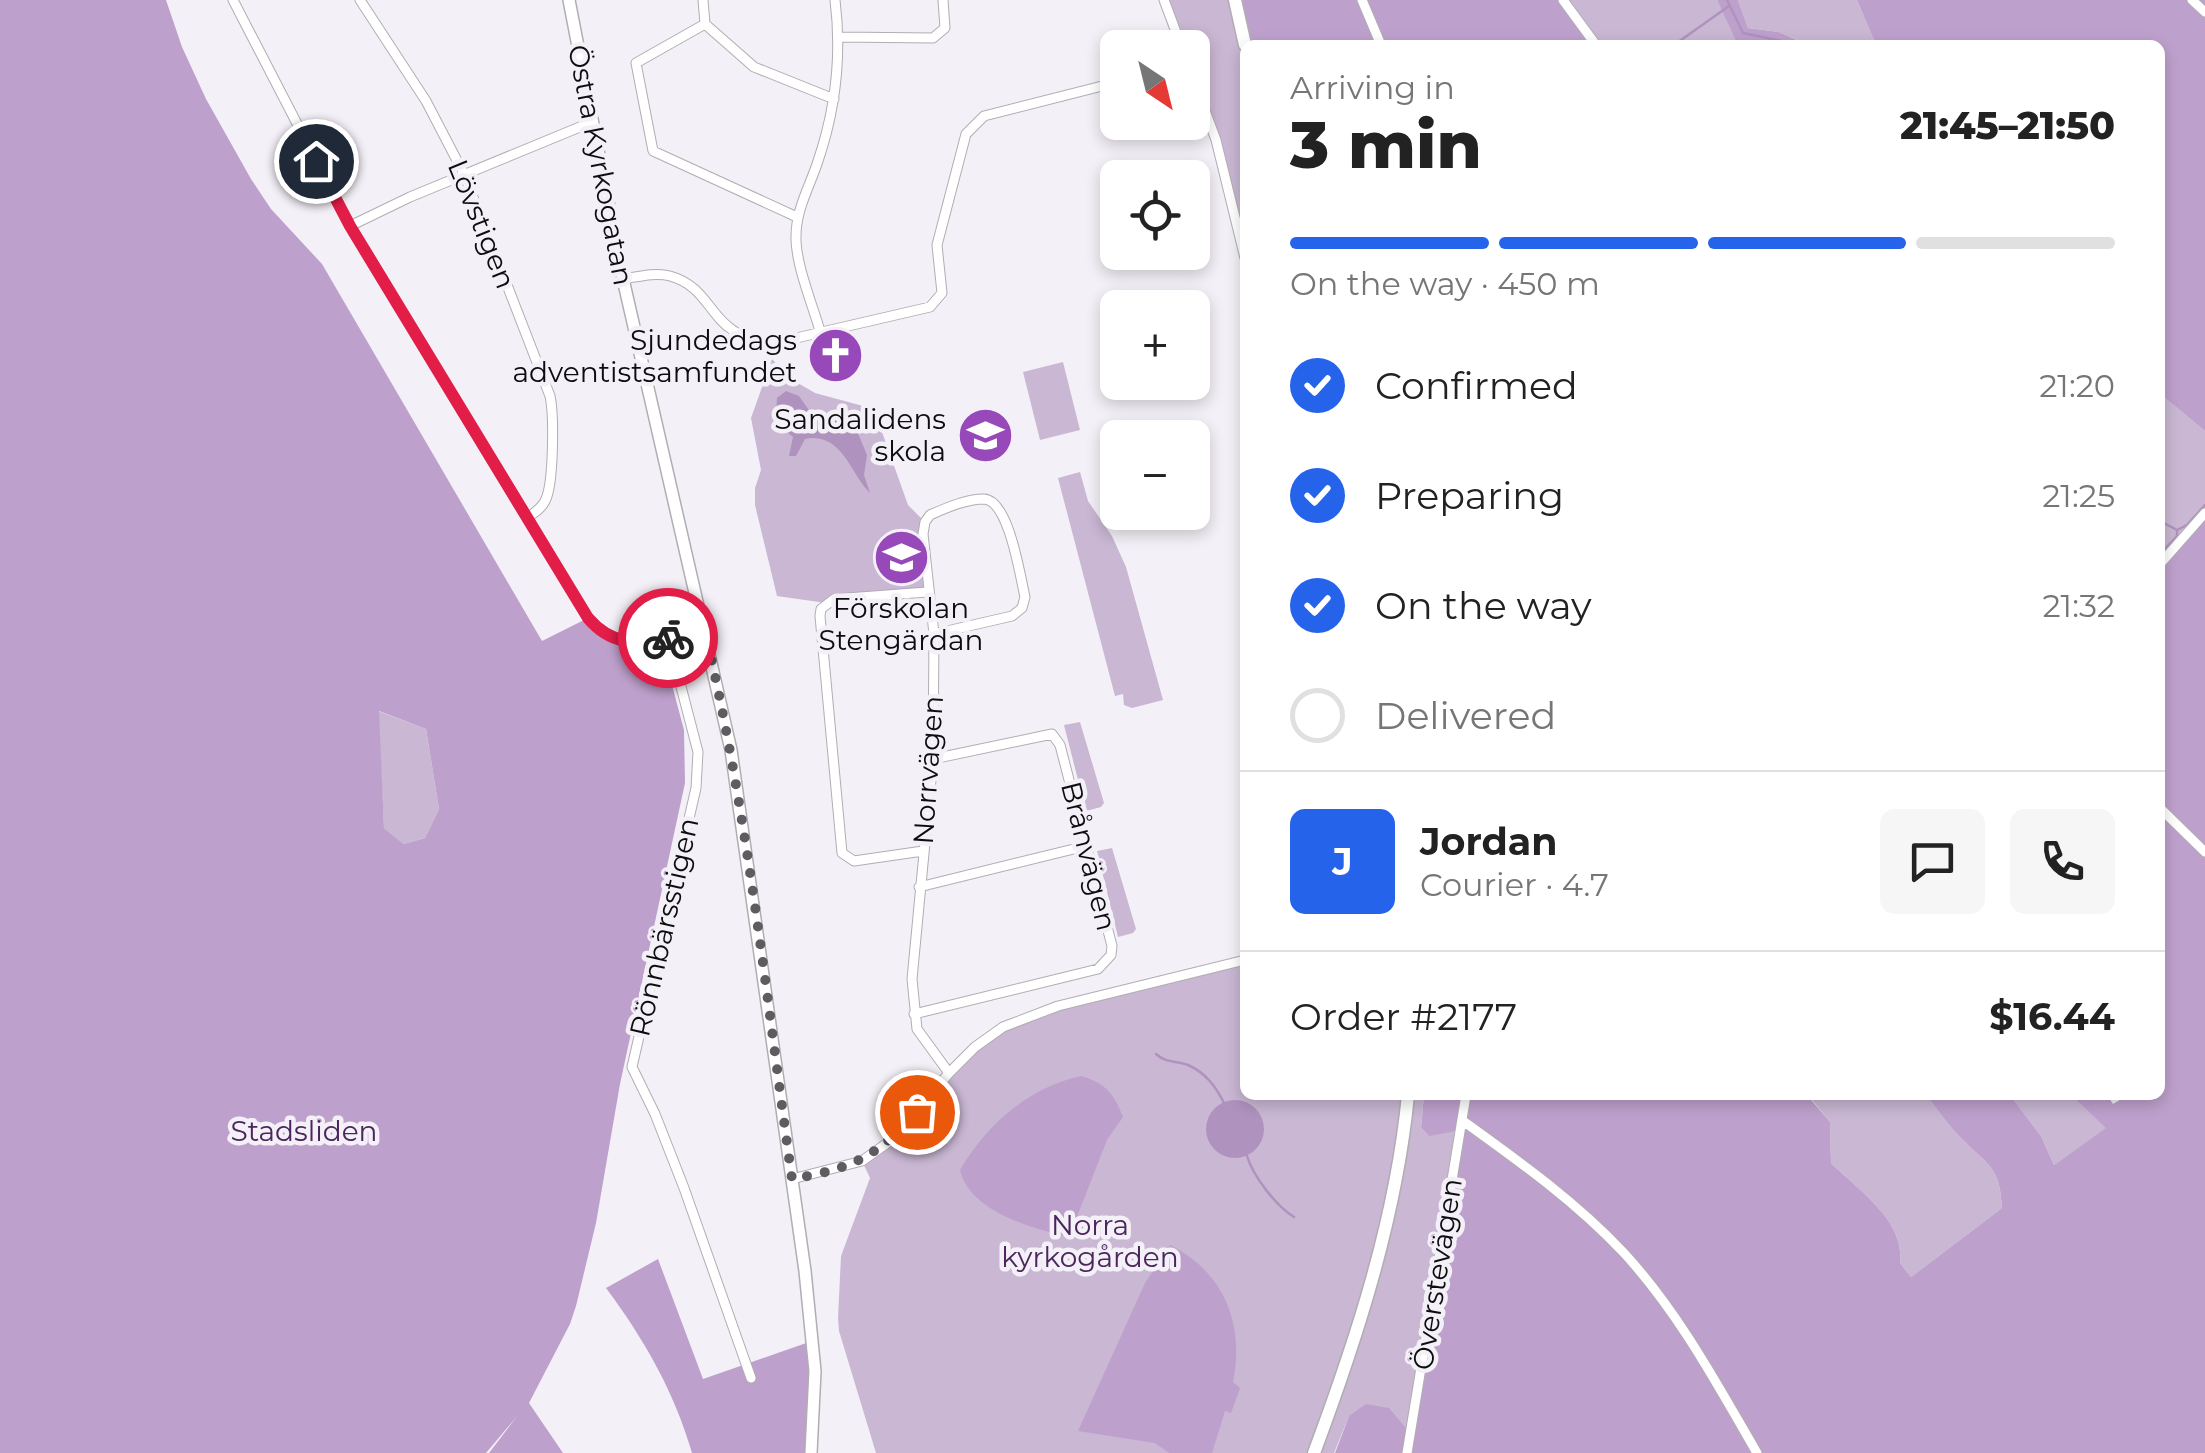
<!DOCTYPE html>
<meta charset="utf-8">
<style>
body{margin:0;font-family:Montserrat,sans-serif;background:#f6f6f6;color:#222;height:100vh;display:flex;flex-direction:column;font-size:38px;white-space:nowrap}
*{box-sizing:border-box;margin:0}
p{font-size:32px;color:#767676}
.icon{flex:none;width:55px;height:55px;fill:none;stroke:currentColor;stroke-width:2;stroke-linecap:round;stroke-linejoin:round}
.map{position:relative;flex:1;overflow:hidden}
.side{position:absolute;left:1240px;top:40px;width:925px;height:1060px;display:flex;flex-direction:column;background:#fff;border-radius:15px;box-shadow:0 5px 15px #0003}
.side>*{flex:none}
.needle{width:65px;rotate:145deg}
.tools{position:absolute;left:1100px;top:30px;display:grid;gap:20px}
.tools a{display:grid;place-items:center;width:110px;height:110px;border-radius:15px;background:#fff;box-shadow:0 5px 15px #0003;font-size:50px}
.pin{position:absolute;display:grid;place-items:center;width:85px;height:85px;color:#fff;margin:-42px;border:5px solid #fff;border-radius:50%;box-shadow:0 2px 10px #0007}
.courier{position:absolute;display:grid;place-items:center;width:100px;height:100px;margin:-50px;border:8px solid #e11d48;border-radius:50%;background:#fff;color:#222;box-shadow:0 2px 12px #0007}
.headline em{font-style:normal;font-weight:800}
.headline div{display:flex;flex-direction:column-reverse}
.headline{display:flex;align-items:center;justify-content:space-between;height:170px;padding:0 50px}
h1{font-size:65px;font-weight:800;line-height:75px}
.bar{display:grid;grid-template-columns:repeat(4,1fr);gap:15px 10px;align-content:center;height:120px;padding:0 50px}
.bar i{height:12px;border-radius:8px;background:#e0e0e0}
.bar .selected{background:#2563eb}
.bar p{grid-column:span 4}
.line{display:flex;align-items:center;gap:25px;padding:0 50px;border-top:2px solid #e0e0e0}
.line div{flex:1}
.round{display:grid;place-items:center;flex:none;width:105px;height:105px;border-radius:15px;background:#f6f6f6}
ol{padding:0 50px;list-style:none}
li{display:flex;align-items:center;gap:30px;height:110px}
li p{margin-inline-start:auto}
li .icon{padding:10px;border-radius:50%;background:#2563eb;color:#fff;stroke-width:4}
li:last-child{color:#767676}
li i{width:55px;height:55px;border:5px solid #e0e0e0;border-radius:50%}
.map>svg:first-child{display:block}
.green{fill:#c9b7d3}
.forest{fill:#bea0cc;fill-rule:evenodd}
.water{fill:#af92be}
.lines{fill:none;stroke-linecap:round;stroke-linejoin:round}
.stream{stroke:#af92be;stroke-width:2.5}
.minor-casing{stroke:#b1adb3;stroke-width:11}
.tertiary-casing{stroke:#b1adb3;stroke-width:14}
.secondary-casing{stroke:#b1adb3;stroke-width:15}
.minor{stroke:#fff;stroke-width:9}
.tertiary{stroke:#fff;stroke-width:11}
.secondary{stroke:#fff;stroke-width:12}
.done{stroke:#5e5c60;stroke-width:10;stroke-dasharray:0 18}
.route{stroke:#e11d48;stroke-width:12}
.labels{text-anchor:middle;dominant-baseline:central;stroke-width:9;stroke-linejoin:round;paint-order:stroke}
.street-label{font-size:28px;fill:#0d0c0e;stroke:#f4f0f7}
.poi-label{font-size:28px;fill:#0d0c0e;stroke:#f4f0f7;text-anchor:end}
.park-label{font-size:28px;fill:#4b255c;stroke:#f4f0f7}
</style>
<div class="map">
<svg width="2205" height="1453" viewBox="0 0 2205 1453">
<rect width="100%" height="100%" fill="#f4f0f7"/>
<path class="green" d="M1164 0H1235L1245 45V258L1216 140 1193 76 1192 48 1182 47Z
M1563 0H1717L1736 40 1757 45H1596Z
M1738 0H1857L1876 45H1810L1779 32 1748 28Z
M772 359 791 379 815 393 863 406 877 418 908 505 925 522 927 592 826 603 777 596 755 505V488L761 470 751 418Z
M1063 362 1080 430 1040 440 1023 372Z
M2160 394 2205 431V513L2160 564Z
M1080 472 1088 501 1112 536 1126 567 1163 700 1132 708 1124 705 1123 694 1115 696 1058 478Z
M378 711 426 729 439 809 425 838 404 844 384 828Z
M1080 722 1104 803 1101 807 1086 811 1064 725Z
M1112 848 1136 929 1133 933 1118 937 1097 851Z
M1245 960V1095H1424L1421 1128 1428 1135 1457 1131 1411 1434 1349 1416 1334 1453H876L839 1331 838 1318 841 1256 870 1178 862 1161 893 1139 975 1047 1027 1015Z
M1808 1095H1926C1938 1110 1949 1127 1963 1140 1989 1166 2000 1167 2002 1208L1911 1277 1900 1263C1905 1220 1859 1191 1831 1163L1830 1122Z
M2010 1095H2071L2107 1128 2054 1165 2041 1136Z"/>
<path class="forest" d="M0 0H166L182 47 206 99 251 179 271 209 322 264 542 641 588 618 608 636 660 640 684 730 685 783 620 1084 596 1223 576 1306 570 1324 529 1403 563 1453H489L518 1415 486 1453H0ZM379 711 426 729 439 809 425 838 404 844 384 828Z
M1235 0H1563L1596 45H1245Z
M1717 0H1738L1748 28 1779 32 1809 45H1757L1736 41Z
M1857 0H2205V431L2160 394V45H1876Z
M2205 513V1453H1335L1349 1416 1366 1404 1389 1408 1410 1433 1457 1131 1429 1136 1421 1128 1424 1095H1807L1830 1122 1831 1163C1859 1191 1905 1220 1900 1263L1911 1277 2002 1208C2000 1167 1989 1166 1963 1140 1949 1127 1938 1110 1926 1095H2010L2041 1136 2054 1165 2106 1128 2071 1095H2107L2113 1104 2128 1095H2160V564Z
M1081 1076C1105 1083 1114 1093 1123 1117L1107 1140 1069 1237C1033 1229 969 1211 960 1170 987 1124 1028 1088 1081 1076Z
M1170 1245C1224 1272 1245 1324 1233 1382L1240 1388 1231 1413 1225 1411 1212 1453H1169L1155 1443 1078 1431 1145 1283Z
M658 1259 703 1379 812 1341 811 1453H692C674 1391 644 1339 606 1288Z"/>
<path class="water" d="M786 391 799 396 811 413 840 415 857 431 867 455 864 475 870 493C851 475 842 431 805 439L796 456H789L793 437 776 423 777 398Z
M1206 1129a29 29 0 1 1 58 0a29 29 0 1 1-58 0Z"/>
<g class="lines">
<path class="stream" d="M1727 0 1743 33 1800 45
M1674 45 1729 6
M2160 521 2177 530 2187 525 2205 505
M2160 554 2177 536V532
M1156 1054C1167 1064 1176 1060 1188 1065 1206 1073 1216 1087 1224 1103
M1247 1156C1253 1176 1276 1206 1294 1217"/>
<defs>
<path id="minor" d="M233 0 350 226 588 618C619 654 664 641 704 627
M360 0 426 101 464 174 550 396C554 414 554 485 545 501 541 509 534 513 527 518
M703 0 705 24
M1164 0 1182 48
M1362 0 1381 45
M1563 0 1596 45
M2192 0 2205 12
M705 24 636 63 653 151 797 217
M705 24 754 67 834 99
M839 37 933 38 945 28 943 0
M1192 76 1216 140 1245 258
M350 226 410 197 592 122
M623 279C637 277 655 272 670 276 720 290 705 341 779 342L930 307 942 293 937 245 966 134 984 116 1118 82
M821 334C813 306 795 263 796 236 796 209 810 186 818 161 836 108 842 56 835 0
M2160 564 2205 513
M934 634 1012 616 1022 608 1025 597C1020 576 1009 500 984 499 966 499 946 508 930 515L925 522 923 534 934 634 933 759 912 979 917 1029 949 1073
M673 636 672 652 698 752 696 788 632 1067 655 1114 684 1188 751 1378
M2160 808 2205 852
M923 851 854 861 842 853 820 616 821 609 834 599 927 592
M919 887 1086 846
M914 1014 1098 969 1111 955 1112 946 1060 745 1052 734 933 759
M1463 1121C1520 1162 1576 1202 1624 1253 1679 1313 1717 1384 1757 1453
M792 1179 862 1161 893 1139 949 1073 975 1047 1003 1027 1058 1006 1245 960
M1407 1453 1466 1095"/>
<path id="tertiary" d="M569 0 623 279 731 750 805 1271 815 1371 811 1453"/>
<path id="secondary" d="M1235 0 1245 45
M1314 1453C1357 1338 1396 1218 1408 1095"/>
</defs>
<use href="#minor" class="minor-casing"/>
<use href="#tertiary" class="tertiary-casing"/>
<use href="#secondary" class="secondary-casing"/>
<use href="#minor" class="minor"/>
<use href="#tertiary" class="tertiary"/>
<use href="#secondary" class="secondary"/>
</g>
<g class="lines">
<path class="done" d="M668 638 704 627C747 808 766 995 792 1179 853 1168 875 1158 917 1112"/>
<path class="route" d="M316 161 350 226 588 618C610 644 636 646 668 638"/>
</g>
<defs>
<symbol id="church-disc" viewBox="-11 -11 22 22"><circle r="9.5" fill="#9748b9" stroke="#f4f0f7"/><path d="M-1.2-6h2.4v3.5h3.3v2.4h-3.3V6h-2.4V-.1h-3.3v-2.4h3.3Z" fill="#fff"/></symbol>
<symbol id="school-disc" viewBox="-11 -11 22 22"><circle r="9.5" fill="#9748b9" stroke="#f4f0f7"/><path d="M0-5L7-2L0 1L-7-2ZM-4 1L0 2.5L4 1V4Q0 6-4 4Z" fill="#fff"/></symbol>
</defs>
<g fill-rule="evenodd">
<use href="#church-disc" x="804" y="324" width="63" height="63"/>
<use href="#school-disc" x="954" y="404" width="63" height="63"/>
<use href="#school-disc" x="870" y="526" width="63" height="63"/>
</g>
<g class="labels">
<g class="street-label">
<text transform="translate(601 165) rotate(79)">Östra Kyrkogatan</text>
<text transform="translate(482 224) rotate(68)">Lövstigen</text>
<text transform="translate(928 770) rotate(-86)">Norrvägen</text>
<text transform="translate(1089 856) rotate(76)">Brånvägen</text>
<text transform="translate(664 927) rotate(-77)">Rönnbärsstigen</text>
<text transform="translate(1437 1274) rotate(-81)">Överstevägen</text>
</g>
<g class="poi-label">
<text x="797" y="340">Sjundedags<tspan x="797" dy="32">adventistsamfundet</tspan></text>
<text x="946" y="419">Sandalidens<tspan x="946" dy="32">skola</tspan></text>
<text x="901" y="608" text-anchor="middle">Förskolan<tspan x="901" dy="32">Stengärdan</tspan></text>
</g>
<g class="park-label">
<text x="304" y="1131">Stadsliden</text>
<text x="1090" y="1225">Norra<tspan x="1090" dy="32">kyrkogården</tspan></text>
</g>
</g>
</svg>
<div class="tools">
<a><svg class="needle" viewBox="-14 -14 28 28"><path d="M0-13l5 13h-10z" fill="#e53935"/><path d="M0 13l5-13h-10z" fill="#767676"/></svg></a>
<a><svg class="icon" aria-label="locate" viewBox="0 0 24 24"><circle cx="12" cy="12" r="6"/><path d="M12 2v4M12 18v4M2 12h4M18 12h4"/></svg></a>
<a>+</a>
<a>−</a>
</div>
<div class="pin" style="left:917px;top:1112px;background:#ea580c"><svg class="icon" aria-label="bag" viewBox="0 0 24 24"><path d="M5 8h14l-1 12H6zM9 8a3 3 0 0 1 6 0"/></svg></div>
<div class="pin" style="left:316px;top:161px;background:#1f2937"><svg class="icon" aria-label="home" viewBox="0 0 24 24"><path d="M3 11l9-7 9 7M6 9v11h12V9"/></svg></div>
<div class="courier" style="left:668px;top:638px"><svg class="icon" aria-label="bike" viewBox="0 0 24 24"><circle cx="6" cy="16" r="4"/><circle cx="18" cy="16" r="4"/><path d="M6 16l4-8h5l3 8M10 8l3 8H6M13 5h3"/></svg></div>
<section class="side">
<div class="headline"><div><h1>3 min</h1><p>Arriving in</p></div><em>21:45–21:50</em></div>
<div class="bar"><i class="selected"></i><i class="selected"></i><i class="selected"></i><i></i><p>On the way · 450 m</p></div>
<ol>
<li><svg class="icon" aria-label="check" viewBox="0 0 24 24"><path d="M5 12l5 5 9-10"/></svg>Confirmed<p>21:20</p></li>
<li><svg class="icon" aria-label="check" viewBox="0 0 24 24"><path d="M5 12l5 5 9-10"/></svg>Preparing<p>21:25</p></li>
<li><svg class="icon" aria-label="check" viewBox="0 0 24 24"><path d="M5 12l5 5 9-10"/></svg>On the way<p>21:32</p></li>
<li><i></i>Delivered</li>
</ol>
<div class="line" style="height:180px"><b class="round" style="background:#2563eb;color:#fff">J</b><div><b>Jordan</b><p>Courier · 4.7</p></div><a class="round"><svg class="icon" aria-label="chat" viewBox="0 0 24 24"><path d="M4 5h16v11H9l-5 4z"/></svg></a><a class="round"><svg class="icon" aria-label="phone" viewBox="0 0 24 24"><path d="M5 4h4l2 5-3 2q2 4 5 5l2-3 5 2v4C11 20 4 13 5 4z"/></svg></a></div>
<div class="line" style="height:130px"><div>Order #2177</div><b>$16.44</b></div>
</section>
</div>
